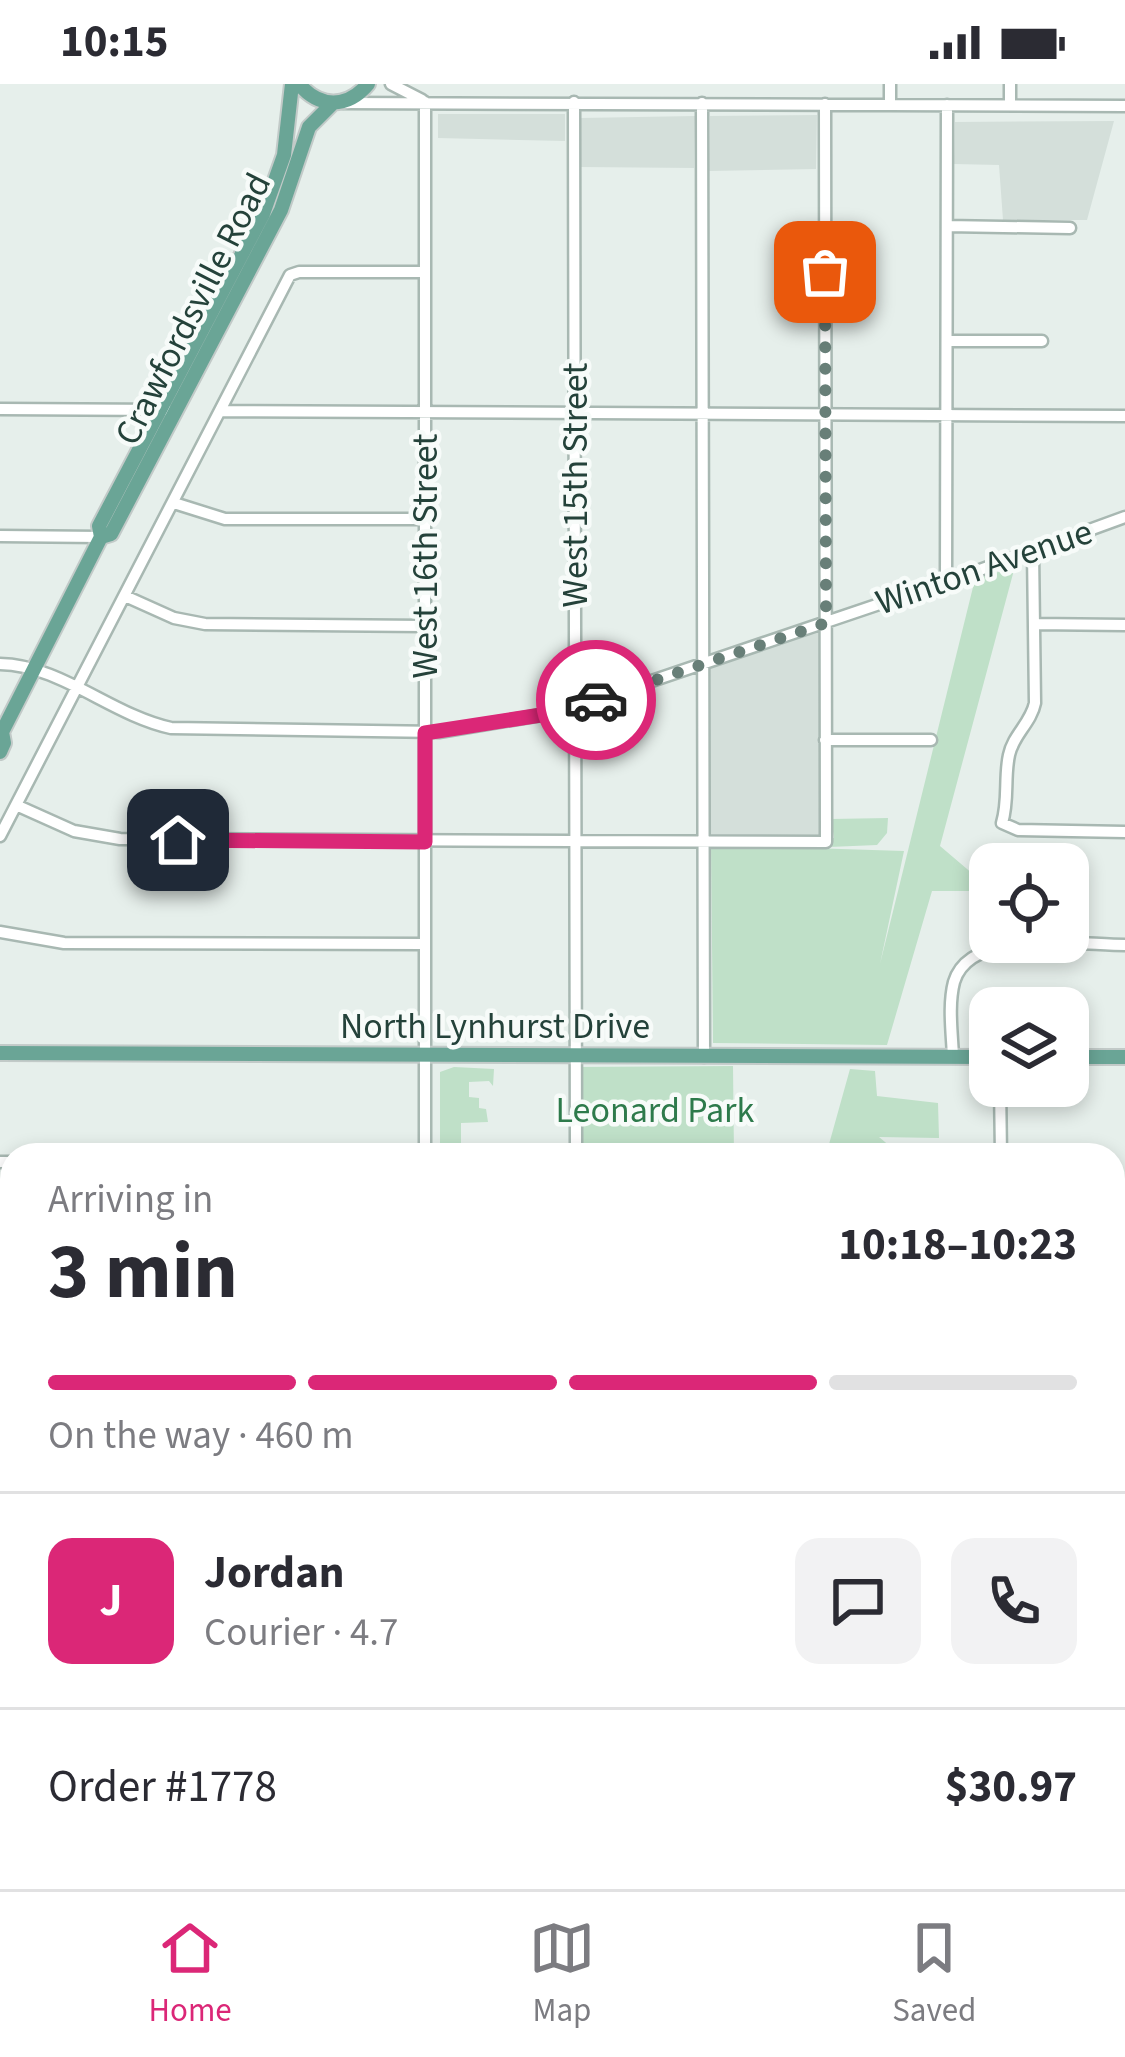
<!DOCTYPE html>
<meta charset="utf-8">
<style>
body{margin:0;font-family:"Source Sans 3",sans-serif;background:#f2f2f3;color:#2b2b33;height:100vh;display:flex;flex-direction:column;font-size:45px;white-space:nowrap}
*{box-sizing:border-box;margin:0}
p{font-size:39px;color:#7c7c81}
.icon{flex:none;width:66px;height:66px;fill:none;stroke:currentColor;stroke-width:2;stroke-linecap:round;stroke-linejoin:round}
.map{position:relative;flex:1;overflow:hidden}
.details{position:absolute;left:0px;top:1059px;width:1125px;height:747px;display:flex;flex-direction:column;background:#fff;border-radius:36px 36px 0 0;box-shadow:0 6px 18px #0003}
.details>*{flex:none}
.fabs{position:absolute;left:969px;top:759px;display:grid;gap:24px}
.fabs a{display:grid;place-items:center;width:120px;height:120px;border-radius:24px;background:#fff;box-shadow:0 6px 18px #0003;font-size:60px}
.pin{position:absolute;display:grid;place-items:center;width:102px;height:102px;color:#fff;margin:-51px;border-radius:24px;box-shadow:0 6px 18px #0006}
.courier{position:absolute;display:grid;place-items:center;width:120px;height:120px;margin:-60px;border:9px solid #db2777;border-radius:50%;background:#fff;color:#222;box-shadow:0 3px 15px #0007}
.headline em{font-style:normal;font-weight:700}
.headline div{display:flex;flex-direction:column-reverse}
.headline{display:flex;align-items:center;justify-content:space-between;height:204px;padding:0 48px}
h1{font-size:78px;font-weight:700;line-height:90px}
.bar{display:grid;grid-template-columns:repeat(4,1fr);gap:18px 12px;align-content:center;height:144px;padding:0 48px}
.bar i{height:15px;border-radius:9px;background:#e1e1e2}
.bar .active{background:#db2777}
.bar p{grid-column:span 4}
.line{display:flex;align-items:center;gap:30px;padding:0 48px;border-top:3px solid #e1e1e2}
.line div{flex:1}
.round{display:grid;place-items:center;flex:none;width:126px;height:126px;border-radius:24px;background:#f2f2f3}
.status{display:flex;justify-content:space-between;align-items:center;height:84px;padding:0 60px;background:#fff;direction:ltr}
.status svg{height:33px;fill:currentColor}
.tab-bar{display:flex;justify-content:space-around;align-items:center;height:168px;border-top:3px solid #e1e1e2;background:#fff;font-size:33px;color:#7c7c81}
.tab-bar a{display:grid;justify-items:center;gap:6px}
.tab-bar .active{color:#db2777}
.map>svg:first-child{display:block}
.built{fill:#d4dfda}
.green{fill:#bfe0c8}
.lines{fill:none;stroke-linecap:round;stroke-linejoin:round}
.minor-casing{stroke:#a8b8b2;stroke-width:15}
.major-casing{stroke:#c2cac8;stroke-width:18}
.minor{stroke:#fff;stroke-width:10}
.major{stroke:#6aa596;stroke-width:14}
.done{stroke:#687f78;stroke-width:12;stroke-dasharray:0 21.6}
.route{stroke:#db2777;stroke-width:15}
.labels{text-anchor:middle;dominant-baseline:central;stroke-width:9;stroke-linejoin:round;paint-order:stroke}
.street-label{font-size:36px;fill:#24423a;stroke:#f7fbf9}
.park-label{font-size:36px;fill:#2d7a4b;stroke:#f7fbf9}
</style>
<div class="status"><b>10:15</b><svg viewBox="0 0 49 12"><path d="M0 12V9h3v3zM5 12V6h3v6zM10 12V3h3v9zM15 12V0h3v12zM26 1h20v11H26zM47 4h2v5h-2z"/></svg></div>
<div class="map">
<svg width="1125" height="1805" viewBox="0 0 1125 1805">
<rect width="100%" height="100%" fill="#e6efeb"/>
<path class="built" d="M438 30H565V57L438 54Z
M817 31 816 85 709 87 710 32Z
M695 32 694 84 581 83V34Z
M1114 37 1087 136H1003L999 81 954 80 955 38Z
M819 546 821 755H710L709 585Z"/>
<path class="green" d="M1014 486 940 762 987 802 978 807H932L887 961 713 959 711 761 904 767 880 880 976 491Z
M888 734 887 749 877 761 829 763V753L834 754 831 735Z
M733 982 734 1071H576V983Z
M454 983 494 985 493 1002 489 997 469 998V1013L479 1014V1024L486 1025 488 1038 461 1039V1071H440V988Z
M850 985 875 987 877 1012 938 1019 939 1054 879 1053 891 1063H901V1071L877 1066 873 1071H826Z
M1113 1664 1114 1673H1125V1805H1069L1068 1794H1113Z
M760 1794H777V1801H798L799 1794H948V1805H757Z"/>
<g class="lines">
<defs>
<path id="minor" d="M391 0 422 16
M425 18V1071
M574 18 576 1071
M343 19 1125 22
M702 19 704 973
M890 20V0
M1010 21V0
M947 142 1070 144
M947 257H1042
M0 325 167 326
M221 327 1125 332
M174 419 225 435H425
M0 452 101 453
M1033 468 1035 619C1031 639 1013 651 1009 671 1004 694 1009 716 1002 739L1018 746 1125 748
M946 498 947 21
M125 512 174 534 205 540 425 542
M1034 540 1125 541
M0 580C61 581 111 631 171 644L439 648 560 628 977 487 1125 433
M825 656H931
M16 721 74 747 120 755 826 758 825 20
M0 752 290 191 299 188H425
M0 848 64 859 425 860
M953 973C952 949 948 921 954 898 970 843 1079 861 1125 861
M1000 1002 1001 1071
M0 1078H12
M0 1180H12
M1113 1235H1125
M0 1282H12
M0 1384H12
M1113 1532H1125
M0 1550H12
M308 1794 312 1805
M428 1794V1805
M1066 1794V1800
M194 1805 222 1794
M750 1805 753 1794"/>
<path id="major" d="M299 0C319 24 347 25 368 0
M101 453 111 450 281 126 309 43 333 19
M0 668 4 659 2 648 101 453 99 442 263 130 284 71 292 0
M0 969 990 973
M1068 973H1125"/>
</defs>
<use href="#minor" class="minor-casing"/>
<use href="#major" class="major-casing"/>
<use href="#minor" class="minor"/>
<use href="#major" class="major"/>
</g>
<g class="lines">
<path class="done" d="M596 616 826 539 825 188"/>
<path class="route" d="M178 756 425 758V649L560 628 596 616"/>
</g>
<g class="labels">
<g class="street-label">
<text transform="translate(193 225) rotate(-63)">Crawfordsville Road</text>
<text transform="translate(575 401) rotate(-90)">West 15th Street</text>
<text transform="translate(425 472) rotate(-90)">West 16th Street</text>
<text transform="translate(984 483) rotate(-19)">Winton Avenue</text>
<text x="495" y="942">North Lynhurst Drive</text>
</g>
<g class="park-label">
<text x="655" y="1026">Leonard Park</text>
</g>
</g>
</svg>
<div class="fabs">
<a><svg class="icon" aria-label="locate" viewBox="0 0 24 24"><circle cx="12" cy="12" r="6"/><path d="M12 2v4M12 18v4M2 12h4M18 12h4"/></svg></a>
<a><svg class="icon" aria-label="layers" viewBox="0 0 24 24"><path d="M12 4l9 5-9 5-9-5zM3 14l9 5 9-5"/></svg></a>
</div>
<div class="pin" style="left:825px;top:188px;background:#ea580c"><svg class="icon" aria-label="bag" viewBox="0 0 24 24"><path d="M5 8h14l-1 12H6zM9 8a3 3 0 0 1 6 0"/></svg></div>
<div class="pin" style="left:178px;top:756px;background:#1f2937"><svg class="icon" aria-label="home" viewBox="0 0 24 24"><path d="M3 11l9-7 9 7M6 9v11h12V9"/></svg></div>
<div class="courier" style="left:596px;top:616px"><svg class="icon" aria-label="car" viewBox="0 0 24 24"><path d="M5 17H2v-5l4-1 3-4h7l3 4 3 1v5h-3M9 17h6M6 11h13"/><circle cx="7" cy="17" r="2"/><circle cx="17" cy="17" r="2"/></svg></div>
<section class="details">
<div class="headline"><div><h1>3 min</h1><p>Arriving in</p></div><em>10:18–10:23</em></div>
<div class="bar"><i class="active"></i><i class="active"></i><i class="active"></i><i></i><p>On the way · 460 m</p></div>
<div class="line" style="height:216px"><b class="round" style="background:#db2777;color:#fff">J</b><div><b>Jordan</b><p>Courier · 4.7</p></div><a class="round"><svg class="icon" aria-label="chat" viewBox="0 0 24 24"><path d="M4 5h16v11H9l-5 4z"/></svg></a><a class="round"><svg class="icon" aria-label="phone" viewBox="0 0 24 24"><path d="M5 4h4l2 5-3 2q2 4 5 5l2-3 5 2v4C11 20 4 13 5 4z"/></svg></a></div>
<div class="line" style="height:156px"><div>Order #1778</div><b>$30.97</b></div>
</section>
</div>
<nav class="tab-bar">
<a class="active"><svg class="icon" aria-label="home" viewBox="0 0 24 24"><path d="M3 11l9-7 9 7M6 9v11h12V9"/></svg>Home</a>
<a><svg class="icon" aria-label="map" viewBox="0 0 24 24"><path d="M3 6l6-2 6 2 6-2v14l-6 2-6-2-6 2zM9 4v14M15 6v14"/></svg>Map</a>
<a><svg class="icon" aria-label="saved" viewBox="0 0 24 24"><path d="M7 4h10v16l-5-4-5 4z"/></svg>Saved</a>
</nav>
